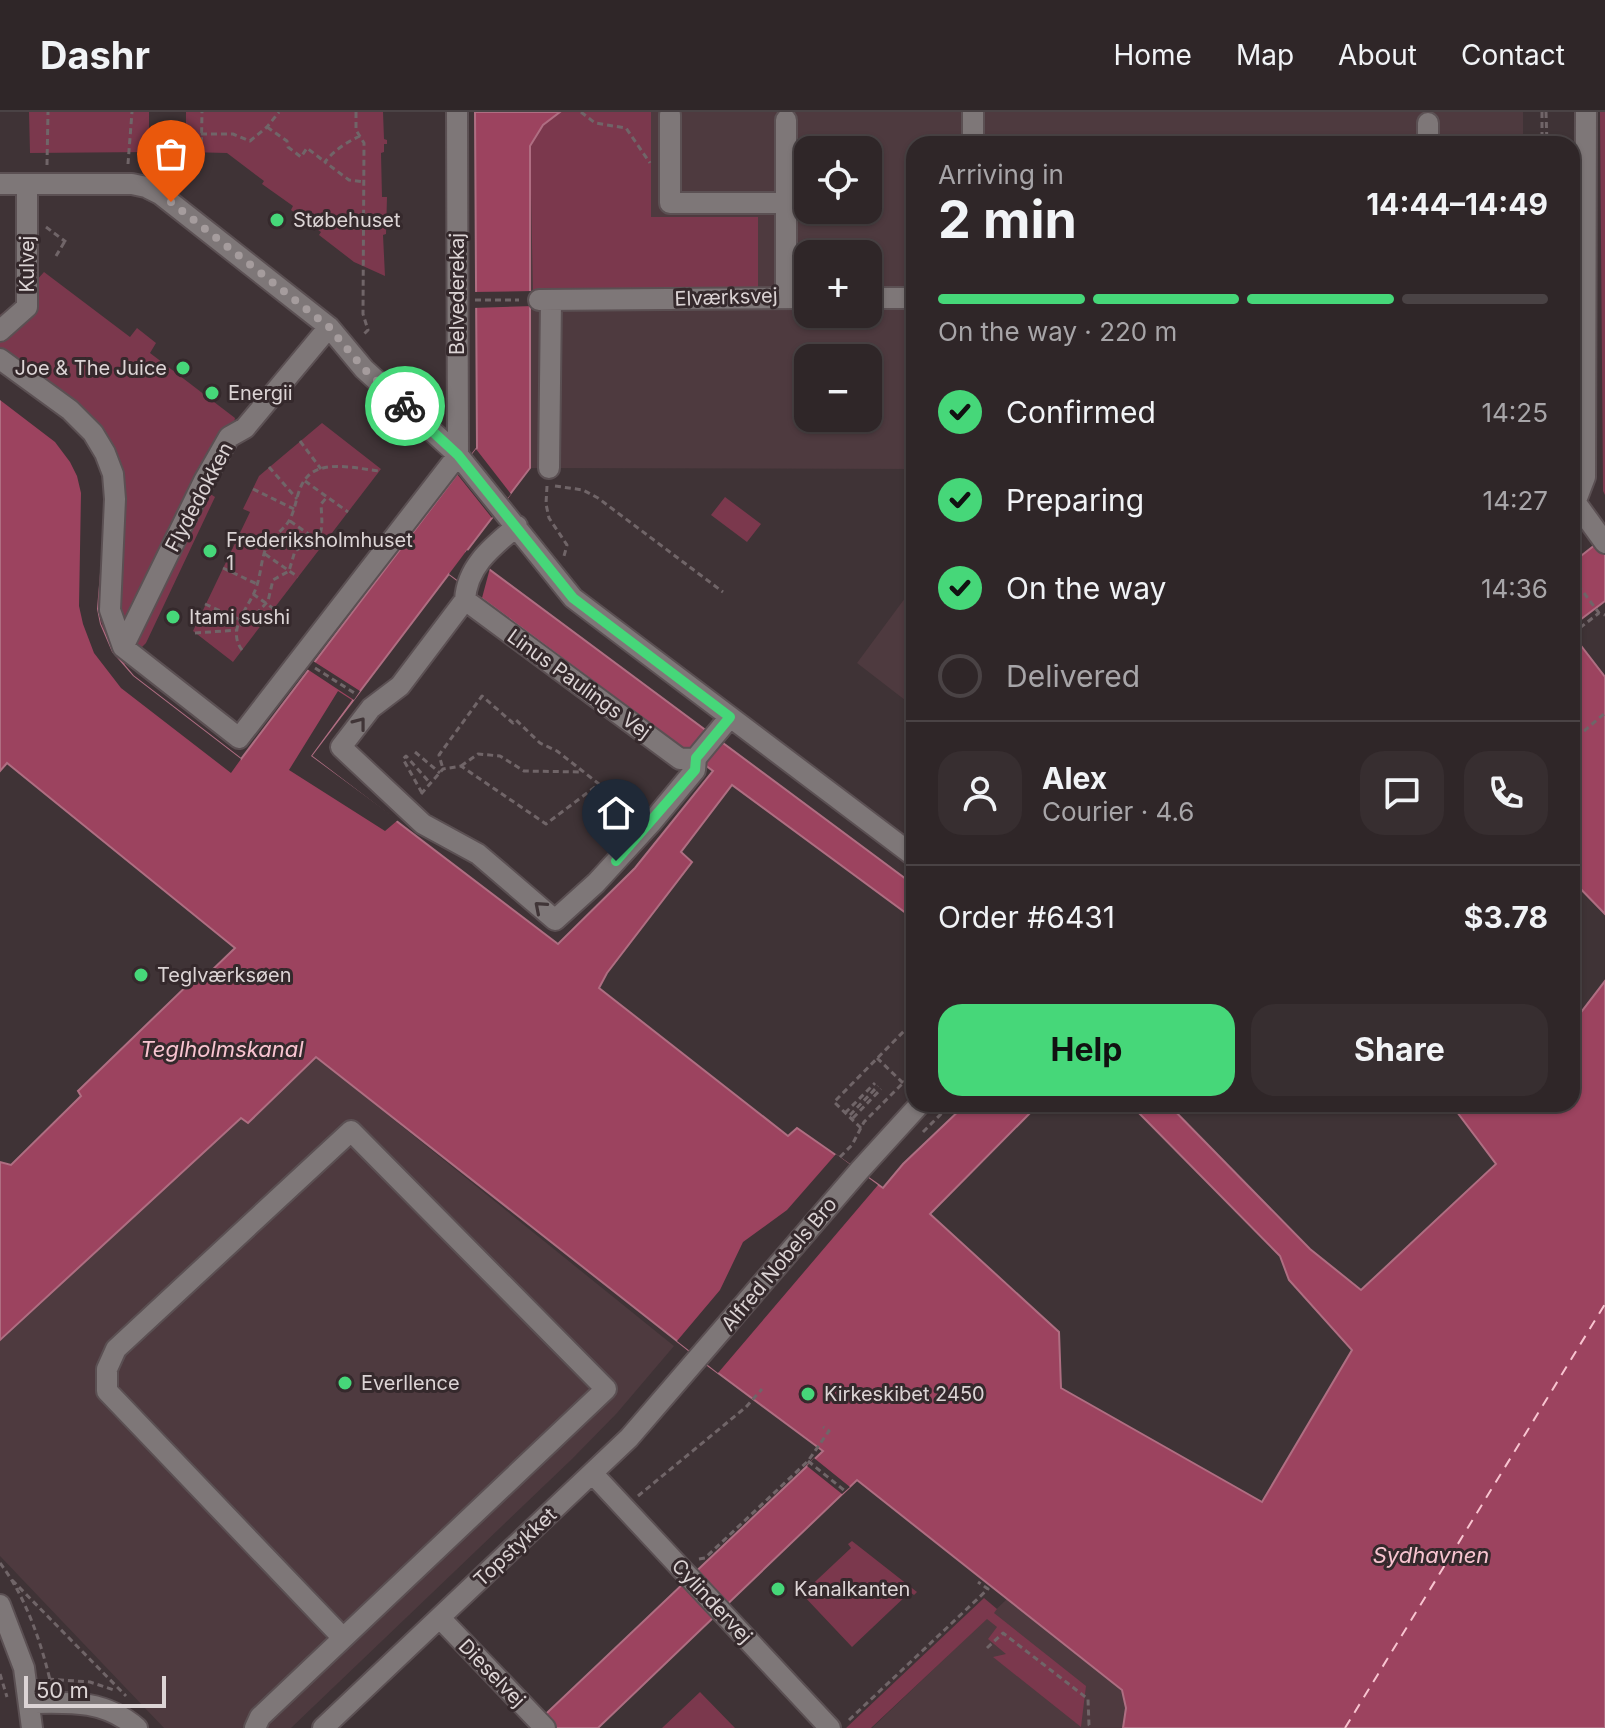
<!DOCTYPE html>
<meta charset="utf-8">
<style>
body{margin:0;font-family:Inter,sans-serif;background:#372e30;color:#f1f3f6;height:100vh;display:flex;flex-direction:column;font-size:30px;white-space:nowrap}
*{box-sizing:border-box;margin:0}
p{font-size:26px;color:#a7a5a8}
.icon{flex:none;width:44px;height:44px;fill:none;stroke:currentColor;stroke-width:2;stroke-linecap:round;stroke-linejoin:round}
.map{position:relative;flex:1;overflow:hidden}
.drawer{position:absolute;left:906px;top:24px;width:674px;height:976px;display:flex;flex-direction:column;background:#2f2628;border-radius:24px;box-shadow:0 2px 6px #0004,0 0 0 2px #4a4345}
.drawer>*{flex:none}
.buttons{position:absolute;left:794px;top:24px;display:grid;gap:16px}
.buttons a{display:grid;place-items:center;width:88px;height:88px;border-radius:16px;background:#2f2628;box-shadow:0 2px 6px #0004,0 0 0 2px #4a4345;font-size:40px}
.scale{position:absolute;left:24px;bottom:20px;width:142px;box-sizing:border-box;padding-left:8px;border:4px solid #dcd4d5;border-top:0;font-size:22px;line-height:28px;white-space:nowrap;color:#dcd4d5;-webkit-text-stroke:6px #35292c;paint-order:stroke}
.pin{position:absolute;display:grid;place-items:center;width:68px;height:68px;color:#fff;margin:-82px -34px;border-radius:50% 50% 50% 0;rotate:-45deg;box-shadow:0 0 8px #0007}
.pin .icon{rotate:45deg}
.courier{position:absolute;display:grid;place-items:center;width:80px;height:80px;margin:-40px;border:6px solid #46d779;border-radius:50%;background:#fff;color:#222;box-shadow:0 2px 10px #0007}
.head em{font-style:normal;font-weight:700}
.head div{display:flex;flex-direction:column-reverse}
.head{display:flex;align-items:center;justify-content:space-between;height:136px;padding:0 32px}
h1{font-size:52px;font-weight:700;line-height:60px}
.bar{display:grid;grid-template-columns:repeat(4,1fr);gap:12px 8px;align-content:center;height:96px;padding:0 32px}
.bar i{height:10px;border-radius:6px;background:#4a4345}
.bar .on{background:#46d779}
.bar p{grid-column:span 4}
.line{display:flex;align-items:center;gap:20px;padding:0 32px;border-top:2px solid #4a4345}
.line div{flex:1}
.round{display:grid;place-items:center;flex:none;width:84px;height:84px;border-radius:24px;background:#372e30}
ol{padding:0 32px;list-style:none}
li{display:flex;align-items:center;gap:24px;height:88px}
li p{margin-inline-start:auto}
li .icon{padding:8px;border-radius:50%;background:#46d779;color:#111;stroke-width:4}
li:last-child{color:#a7a5a8}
li i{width:44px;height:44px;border:4px solid #4a4345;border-radius:50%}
.primary-button{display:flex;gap:16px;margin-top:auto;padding:16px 32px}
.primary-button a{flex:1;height:92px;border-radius:24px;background:#46d779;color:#111;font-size:32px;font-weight:700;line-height:92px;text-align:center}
.primary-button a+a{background:#372e30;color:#f1f3f6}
header{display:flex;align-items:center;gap:48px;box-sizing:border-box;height:112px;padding:0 40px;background:#2f2628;border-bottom:2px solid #4a4345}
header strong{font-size:38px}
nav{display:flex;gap:44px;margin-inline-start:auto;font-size:28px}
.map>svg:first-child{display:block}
.built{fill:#4e3a3f;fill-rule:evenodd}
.green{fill:#7b384d}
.water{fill:#9c435f;stroke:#af6e82;stroke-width:2;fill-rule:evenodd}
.pier{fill:#3f3336}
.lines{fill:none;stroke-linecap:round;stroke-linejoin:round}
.ferry{stroke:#f8c4d0;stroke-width:2;stroke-dasharray:10 8;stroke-linecap:butt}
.minor-casing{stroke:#5b5053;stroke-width:24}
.path{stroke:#706568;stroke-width:3;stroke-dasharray:6 4;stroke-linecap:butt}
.minor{stroke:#7e7778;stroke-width:20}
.oneway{stroke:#403537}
.done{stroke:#a59c9d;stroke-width:8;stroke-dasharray:0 14.4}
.route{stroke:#46d779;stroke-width:10}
.poi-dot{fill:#46d779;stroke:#35292c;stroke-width:3}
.labels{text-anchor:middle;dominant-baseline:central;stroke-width:6;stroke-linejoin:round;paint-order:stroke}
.poi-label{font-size:20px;fill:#dcd4d5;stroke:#35292c;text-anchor:start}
.street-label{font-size:20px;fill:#dcd4d5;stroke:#35292c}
.water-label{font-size:22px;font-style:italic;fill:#f8c4d0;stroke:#35292c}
</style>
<header>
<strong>Dashr</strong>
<nav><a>Home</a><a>Map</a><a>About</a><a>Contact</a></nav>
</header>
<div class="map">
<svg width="1605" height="1616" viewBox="0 0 1605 1616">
<rect width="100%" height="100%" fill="#3f3336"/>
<path class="built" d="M530 0H1523V32H914V357L530 356ZM808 38H868V98H808ZM808 142H868V202H808ZM808 246H868V306H808Z
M914 474V595L857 551Z
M316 945 674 1234 617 1301 572 1347 291 1616H164L0 1444V1228L242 1005 248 1010Z
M1007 1487 1122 1578 1126 1596 1123 1616H872Z"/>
<path class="green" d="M29 0H149V40L30 41Z
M186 0H383L384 27 387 28V32H384V40L381 41 382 85H387L386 122 383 123 385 164 354 150 319 123 321 120 291 98 293 94 262 72 264 69 227 41 186 40Z
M560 0H651V105H758V176L533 178 530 34 543 13Z
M1600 0H1605V383L1603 379Z
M44 160 130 225 137 216 156 231 150 241 235 306 227 342 209 381 215 385 146 531 123 554C88 506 97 470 104 415L0 256V203L20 187Z
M322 311 381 357 233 550 193 519 250 400 243 397 259 364Z
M725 385 761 412 747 430 711 403Z
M852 1429 917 1480 914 1483 910 1480 852 1535 802 1482 851 1436 848 1432Z
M984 1486 997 1497 994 1501 1086 1574 1081 1615 993 1545 1006 1542 988 1527 997 1515 987 1507 871 1616H846Z
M700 1580 735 1616H662Z"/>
<path class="water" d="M475 0H560L543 13 530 34V356L466 440 914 773V807L732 673 681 740 692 750 607 861 599 876 788 1024 797 1016 883 1076 903 1052 966 992H1039L930 1102 1059 1220 1061 1276 1262 1390 1352 1238 1289 1168 1280 1144 1130 992H1168L1310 1137 1361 1178 1496 1052 1451 992H1572V912L1605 869V1616H1123L1126 1596 1122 1578 857 1368 598 1616H531L823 1339 710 1255 316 945 248 1011 241 1006 0 1228V1050L11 1053 81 984 78 979 201 860 206 864 235 836 7 651 0 659V256L71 310 99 455 97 497 100 512 112 539 133 564 241 647 477 336ZM449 462 713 659 635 756 558 832 311 644Z
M1605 425V489L1572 514V451Z
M1572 522 1605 565V802L1572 768Z"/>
<path class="pier" d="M534 179V194L472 196V180Z
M0 256 71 310 92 334 100 353 106 389 97 497 100 512 112 540 133 564 241 647 231 661 121 576 94 541 83 512 79 494 81 381 77 364 70 350 55 330 0 288Z
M476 337 511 382 492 406 457 362Z
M467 438 490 456 482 486 449 462Z
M313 549 360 579 354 588 307 557Z
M338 579 352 588 311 644 398 708 385 719 289 658Z
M836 1042 878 1073 718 1261 677 1229 720 1178 743 1130 787 1098Z
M814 1346 850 1375 842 1382 807 1354Z"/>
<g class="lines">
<path class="ferry" d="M1345 1616 1605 1192"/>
<defs>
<path id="minor" d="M973 0V32
M670 3V91H786
M1428 11V32
M0 72H132L146 75 160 82 329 215 364 257 458 343 573 486 914 744
M786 186V8
M868 186H914
M539 188 808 186
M0 219 27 195V72
M0 247 70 298 93 321 105 341 113 362 115 387 110 498 123 535 239 626 458 343 457 0
M549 356 551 188
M1576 391 1605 431
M1572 399 1585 365 1586 0
M517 414C492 435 467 454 465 488L400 574 371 596 341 635 423 712 478 742 555 808 596 771 651 711 695 658 696 646 730 605
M465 488 680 647 696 646
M123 535 204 369 229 325 245 316 329 215
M593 1362 830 1616
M0 1493 24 1556 32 1616
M440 1506 545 1616
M30 1591C70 1590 105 1588 137 1616
M255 1616 260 1605 606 1277 351 1019 116 1237 107 1257V1279L342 1525
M323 1616 629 1326 859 1059 920 992"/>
</defs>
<use href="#minor" class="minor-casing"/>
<path class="path" d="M356 0V18L364 31 363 202 368 218 362 224
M581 0 595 11 626 16 650 51
M1542 0V32
M1546 0 1547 32
M267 15 287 29 288 35 301 45 307 36 325 50
M201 22H233L250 29 267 15 279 0
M360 24C347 30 333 39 325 50L349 68 364 70
M128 52 132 0
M47 53 48 0
M183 75 201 52 202 0
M46 115 66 130
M56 144 65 129
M475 188H519
M300 329 321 357
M269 355 297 387
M305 369 348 400
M547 374 546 392 549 406 567 433 564 444
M555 374 583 378 598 386 723 480
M253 377 294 397
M290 409 323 432
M239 422 267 434
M265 442 298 465
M223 456 257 472
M1572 465 1599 501 1605 503
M253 482 274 497
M205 492 238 507
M240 513 248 511 268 489 273 468 289 459 295 439C324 422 323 426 321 392L327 385
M195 521 238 518
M1572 522 1599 501
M242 538C226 517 249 496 256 476 261 463 261 446 267 434 273 423 286 417 291 405 297 392 297 376 307 365 323 347 359 357 379 359
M315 556 356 582
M1584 619 1605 601
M415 640 440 661
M461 654 478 642 500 644 524 659 581 660
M422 681 403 647 406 644 431 672
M421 682 443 657 461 654 546 712 599 672 557 639 540 631 516 608 513 611 482 584 439 643 443 657
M877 946 903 971
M845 1001 875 971
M850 1003 878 974
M853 1006 881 977
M861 1016 834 990 914 909
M923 1020 951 992
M840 1045 852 1033 864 1010 914 960
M808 1349 845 1379
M638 1384 746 1295 762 1277
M699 1447 705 1446 808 1349 829 1319 823 1315
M0 1451C26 1485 41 1530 51 1572
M12 1468 126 1584
M987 1536 1003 1521 1088 1587 1089 1613 1092 1616
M0 1562 7 1585
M48 1567 90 1570 114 1578
M849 1608 988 1477 978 1470"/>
<use href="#minor" class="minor"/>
</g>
<defs><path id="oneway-chevron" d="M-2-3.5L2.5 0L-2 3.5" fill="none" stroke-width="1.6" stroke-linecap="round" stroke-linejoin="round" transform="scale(2)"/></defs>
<g class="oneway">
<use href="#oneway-chevron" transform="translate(360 611) rotate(-52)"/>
<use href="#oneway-chevron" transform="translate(540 795) rotate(-139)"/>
</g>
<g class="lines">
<path class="done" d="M171 90 329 215 364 257 405 294"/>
<path class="route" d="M405 294 458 343 573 486 730 605 696 646 695 658 616 749"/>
</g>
<g class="poi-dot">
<circle cx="277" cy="108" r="8"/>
<circle cx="183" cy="256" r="8"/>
<circle cx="212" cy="281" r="8"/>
<circle cx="210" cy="439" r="8"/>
<circle cx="173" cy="505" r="8"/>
<circle cx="141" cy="863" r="8"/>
<circle cx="345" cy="1271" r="8"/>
<circle cx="808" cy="1282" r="8"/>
<circle cx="778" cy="1477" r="8"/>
</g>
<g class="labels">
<g class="poi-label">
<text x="293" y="108">Støbehuset</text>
<text x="167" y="256" text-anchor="end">Joe &amp; The Juice</text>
<text x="228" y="281">Energii</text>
<text x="226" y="428">Frederiksholmhuset<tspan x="226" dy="23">1</tspan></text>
<text x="189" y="505">Itami sushi</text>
<text x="157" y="863">Teglværksøen</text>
<text x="361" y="1271">Everllence</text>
<text x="824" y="1282">Kirkeskibet 2450</text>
<text x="794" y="1477">Kanalkanten</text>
</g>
<g class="street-label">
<text transform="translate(27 152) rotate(-90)">Kulvej</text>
<text transform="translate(457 182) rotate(-90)">Belvederekaj</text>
<text transform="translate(726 185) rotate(-2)">Elværksvej</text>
<text transform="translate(199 385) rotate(-62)">Flydedokken</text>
<text transform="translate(579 572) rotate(36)">Linus Paulings Vej</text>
<text transform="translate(779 1152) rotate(-50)">Alfred Nobels Bro</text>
<text transform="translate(515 1435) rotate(-43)">Topstykket</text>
<text transform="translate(712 1489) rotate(47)">Cylindervej</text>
<text transform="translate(492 1561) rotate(46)">Dieselvej</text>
</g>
<g class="water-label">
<text x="222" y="937">Teglholmskanal</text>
<text x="1431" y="1443">Sydhavnen</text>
</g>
</g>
</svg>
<div class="buttons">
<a><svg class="icon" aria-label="locate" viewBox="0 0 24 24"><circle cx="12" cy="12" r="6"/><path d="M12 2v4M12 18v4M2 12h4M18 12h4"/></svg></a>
<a>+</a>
<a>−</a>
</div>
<div class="scale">50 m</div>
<div class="pin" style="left:171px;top:90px;background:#ea580c"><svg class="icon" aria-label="bag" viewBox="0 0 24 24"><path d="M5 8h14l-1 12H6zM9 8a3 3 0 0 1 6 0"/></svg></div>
<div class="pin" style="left:616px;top:749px;background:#1f2937"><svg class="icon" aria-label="home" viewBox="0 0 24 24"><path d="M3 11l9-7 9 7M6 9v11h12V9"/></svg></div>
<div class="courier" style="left:405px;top:294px"><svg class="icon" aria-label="bike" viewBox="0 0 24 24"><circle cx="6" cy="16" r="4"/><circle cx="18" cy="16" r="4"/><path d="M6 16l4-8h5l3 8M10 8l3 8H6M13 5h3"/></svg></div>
<section class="drawer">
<div class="head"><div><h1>2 min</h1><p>Arriving in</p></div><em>14:44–14:49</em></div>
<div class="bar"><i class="on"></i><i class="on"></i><i class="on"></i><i></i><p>On the way · 220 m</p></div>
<ol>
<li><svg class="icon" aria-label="check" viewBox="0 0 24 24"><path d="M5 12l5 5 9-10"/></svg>Confirmed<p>14:25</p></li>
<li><svg class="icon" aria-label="check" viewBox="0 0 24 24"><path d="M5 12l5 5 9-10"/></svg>Preparing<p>14:27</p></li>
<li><svg class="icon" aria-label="check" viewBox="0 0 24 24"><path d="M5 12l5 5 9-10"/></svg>On the way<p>14:36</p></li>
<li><i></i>Delivered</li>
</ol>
<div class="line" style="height:144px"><a class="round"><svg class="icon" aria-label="person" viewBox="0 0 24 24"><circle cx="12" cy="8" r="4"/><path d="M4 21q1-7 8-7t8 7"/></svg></a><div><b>Alex</b><p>Courier · 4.6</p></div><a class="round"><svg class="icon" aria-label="chat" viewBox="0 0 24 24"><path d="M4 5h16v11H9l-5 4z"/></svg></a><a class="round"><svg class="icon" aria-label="phone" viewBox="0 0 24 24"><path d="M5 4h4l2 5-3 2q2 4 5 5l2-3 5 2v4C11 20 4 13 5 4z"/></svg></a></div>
<div class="line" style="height:104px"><div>Order #6431</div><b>$3.78</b></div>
<div class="primary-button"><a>Help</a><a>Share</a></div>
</section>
</div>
